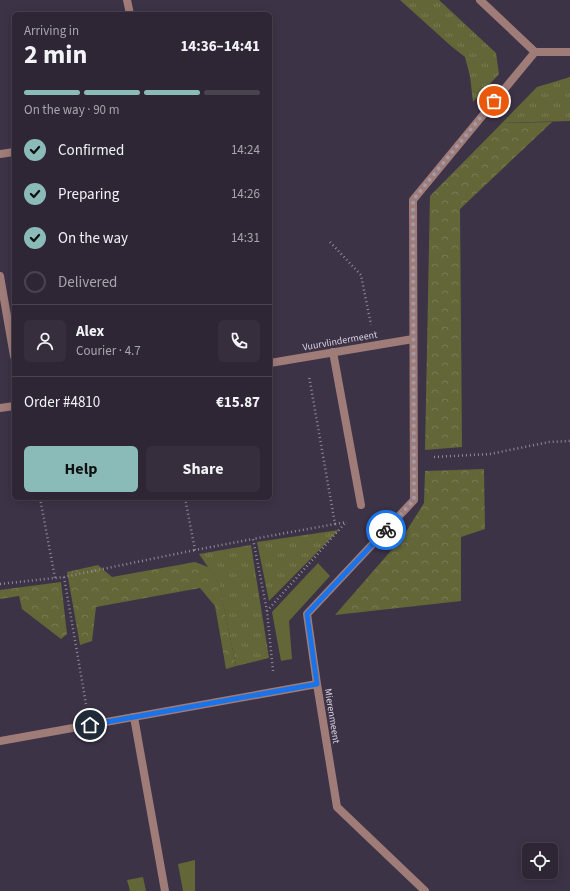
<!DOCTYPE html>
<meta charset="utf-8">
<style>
body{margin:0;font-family:"Source Sans 3",sans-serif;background:#362e3d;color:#f1f3f6;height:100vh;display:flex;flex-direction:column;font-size:15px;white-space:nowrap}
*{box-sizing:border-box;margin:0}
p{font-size:13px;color:#a7a5ad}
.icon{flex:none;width:22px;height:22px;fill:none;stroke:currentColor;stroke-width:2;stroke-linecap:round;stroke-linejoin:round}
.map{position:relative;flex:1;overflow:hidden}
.panel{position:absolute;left:12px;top:12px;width:260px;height:488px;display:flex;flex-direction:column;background:#2e2635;border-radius:6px;box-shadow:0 2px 10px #0003,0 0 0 1px #494350}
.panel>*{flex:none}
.tools{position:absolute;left:522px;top:843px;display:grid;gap:8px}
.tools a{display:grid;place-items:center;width:36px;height:36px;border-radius:6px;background:#2e2635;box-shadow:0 2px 10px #0003,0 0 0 1px #494350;font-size:20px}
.pin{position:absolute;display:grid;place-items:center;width:34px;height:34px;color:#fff;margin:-17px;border:2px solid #fff;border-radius:50%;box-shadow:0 1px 4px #0007}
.courier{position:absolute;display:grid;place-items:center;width:40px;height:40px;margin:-20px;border:3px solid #1a73e8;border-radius:50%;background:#fff;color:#222;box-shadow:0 1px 5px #0007}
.overview em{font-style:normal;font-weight:700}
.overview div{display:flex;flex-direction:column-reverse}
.overview{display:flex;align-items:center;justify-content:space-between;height:68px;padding:0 12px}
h1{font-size:26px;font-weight:700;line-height:30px}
.bar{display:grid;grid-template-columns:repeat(4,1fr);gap:6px 4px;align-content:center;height:48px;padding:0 12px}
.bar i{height:5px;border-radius:3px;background:#494350}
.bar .current{background:#8bbbb9}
.bar p{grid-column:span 4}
.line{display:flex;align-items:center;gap:10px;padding:0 12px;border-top:1px solid #494350}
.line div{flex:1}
.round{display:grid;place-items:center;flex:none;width:42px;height:42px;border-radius:6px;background:#362e3d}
ol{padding:0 12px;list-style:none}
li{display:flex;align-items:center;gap:12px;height:44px}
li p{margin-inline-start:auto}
li .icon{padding:4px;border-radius:50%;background:#8bbbb9;color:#111;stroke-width:4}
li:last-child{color:#a7a5ad}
li i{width:22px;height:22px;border:2px solid #494350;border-radius:50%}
.cta{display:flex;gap:8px;margin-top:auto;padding:8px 12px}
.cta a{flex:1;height:46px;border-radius:6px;background:#8bbbb9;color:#111;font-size:16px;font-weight:700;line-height:46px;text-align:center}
.cta a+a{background:#362e3d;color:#f1f3f6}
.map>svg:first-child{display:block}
.grass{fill:url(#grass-tufts)}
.forest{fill:url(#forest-crowns)}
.green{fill:#636637}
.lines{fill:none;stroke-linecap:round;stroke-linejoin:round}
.path{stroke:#928a9a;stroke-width:2.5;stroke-dasharray:1 3;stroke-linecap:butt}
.service{stroke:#a07c79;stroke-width:8}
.pedestrian{stroke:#a07c79;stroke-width:8}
.minor{stroke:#a07c79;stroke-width:8}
.tertiary{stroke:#a07c79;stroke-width:8}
.done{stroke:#a29aaa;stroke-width:4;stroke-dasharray:0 7.2}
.route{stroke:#1a73e8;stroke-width:5}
.labels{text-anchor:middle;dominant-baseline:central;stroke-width:3;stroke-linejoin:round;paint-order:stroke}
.street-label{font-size:10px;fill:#d8d2df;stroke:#3d3347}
</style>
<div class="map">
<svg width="570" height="891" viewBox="0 0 570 891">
<defs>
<pattern id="grass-tufts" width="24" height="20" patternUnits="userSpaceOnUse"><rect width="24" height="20" fill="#636637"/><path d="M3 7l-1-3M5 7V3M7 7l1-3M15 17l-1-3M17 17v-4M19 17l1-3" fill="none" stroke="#797b54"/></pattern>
<pattern id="forest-crowns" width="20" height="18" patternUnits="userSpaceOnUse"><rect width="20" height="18" fill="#636637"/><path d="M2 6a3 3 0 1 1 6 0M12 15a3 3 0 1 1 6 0" fill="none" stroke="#797b54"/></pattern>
</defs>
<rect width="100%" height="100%" fill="#3d3347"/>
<path class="grass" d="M400 0H439L496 53 499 74 473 102 470 76 465 57 451 46Z
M570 77V121L502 123 537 87Z
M339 530 269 601 257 542Z
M251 545 269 658 236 666 219 583 199 554Z"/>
<path class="forest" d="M552 122 460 209 462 447 425 450 430 196 502 123Z
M484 469 485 529 461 537V601L335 615 402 538 424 503 425 471Z
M195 562 208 567 219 582 236 666 226 669 215 606 200 588 96 607 92 641 80 645 67 572 98 565 112 577Z
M61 582 67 634 61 639 22 609 19 596 0 599V590Z"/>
<path class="green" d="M318 563 330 576 289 621 292 659 281 661 272 612Z
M195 860V891H183L178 864Z
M143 877 146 891H130L127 880Z"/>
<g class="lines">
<path class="path" d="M330 242 361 275 371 325
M434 457 490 454 549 442 570 441
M40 498 55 578
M185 498 195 550 253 539
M335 524 347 522
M64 577 86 704
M0 584 64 577 195 550
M267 611 253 539 335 524 309 376
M273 671 267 611 346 522"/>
<path class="service" d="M127 0 130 14
M0 154 14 152
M0 276 14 356
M333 352 361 505"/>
<path class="pedestrian" d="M134 717 165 891"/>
<path class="minor" d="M270 363 413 339
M0 408 14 406
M317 684 307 614 414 500 413 200 535 52
M0 741 317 684 337 807 425 891"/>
<path class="tertiary" d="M480 0 535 52H570"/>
</g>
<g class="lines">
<path class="done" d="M386 530 414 500 413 200 494 101"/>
<path class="route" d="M90 725 317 684 307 614 386 530"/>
</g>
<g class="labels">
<g class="street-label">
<text transform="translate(340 341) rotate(-10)">Vuurvlindermeent</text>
<text transform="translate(332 716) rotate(81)">Mierenmeent</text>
</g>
</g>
</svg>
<div class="tools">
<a><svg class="icon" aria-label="locate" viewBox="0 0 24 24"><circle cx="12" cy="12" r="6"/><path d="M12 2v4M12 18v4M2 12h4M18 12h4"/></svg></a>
</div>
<div class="pin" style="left:494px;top:101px;background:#ea580c"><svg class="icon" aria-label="bag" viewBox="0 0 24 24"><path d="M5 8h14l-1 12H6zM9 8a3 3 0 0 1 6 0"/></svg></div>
<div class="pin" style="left:90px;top:725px;background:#1f2937"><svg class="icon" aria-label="home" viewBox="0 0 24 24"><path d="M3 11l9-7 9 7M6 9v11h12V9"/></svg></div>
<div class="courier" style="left:386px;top:530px"><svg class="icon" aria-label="bike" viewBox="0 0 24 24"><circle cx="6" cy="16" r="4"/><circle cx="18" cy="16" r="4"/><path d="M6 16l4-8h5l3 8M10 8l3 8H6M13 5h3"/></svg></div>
<section class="panel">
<div class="overview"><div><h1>2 min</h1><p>Arriving in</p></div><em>14:36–14:41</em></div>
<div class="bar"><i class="current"></i><i class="current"></i><i class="current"></i><i></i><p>On the way · 90 m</p></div>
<ol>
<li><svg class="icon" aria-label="check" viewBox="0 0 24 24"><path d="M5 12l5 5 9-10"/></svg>Confirmed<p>14:24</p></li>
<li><svg class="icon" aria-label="check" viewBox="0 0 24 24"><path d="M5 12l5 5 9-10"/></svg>Preparing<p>14:26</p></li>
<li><svg class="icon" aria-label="check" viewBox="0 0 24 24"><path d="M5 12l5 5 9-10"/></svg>On the way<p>14:31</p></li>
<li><i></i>Delivered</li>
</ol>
<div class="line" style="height:72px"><a class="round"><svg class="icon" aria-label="person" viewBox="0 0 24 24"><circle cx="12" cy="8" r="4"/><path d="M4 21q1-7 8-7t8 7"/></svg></a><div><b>Alex</b><p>Courier · 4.7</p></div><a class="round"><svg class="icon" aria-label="phone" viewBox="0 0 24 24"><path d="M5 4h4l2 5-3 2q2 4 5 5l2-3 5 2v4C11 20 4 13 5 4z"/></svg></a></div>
<div class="line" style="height:52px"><div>Order #4810</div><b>€15.87</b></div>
<div class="cta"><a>Help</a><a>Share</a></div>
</section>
</div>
